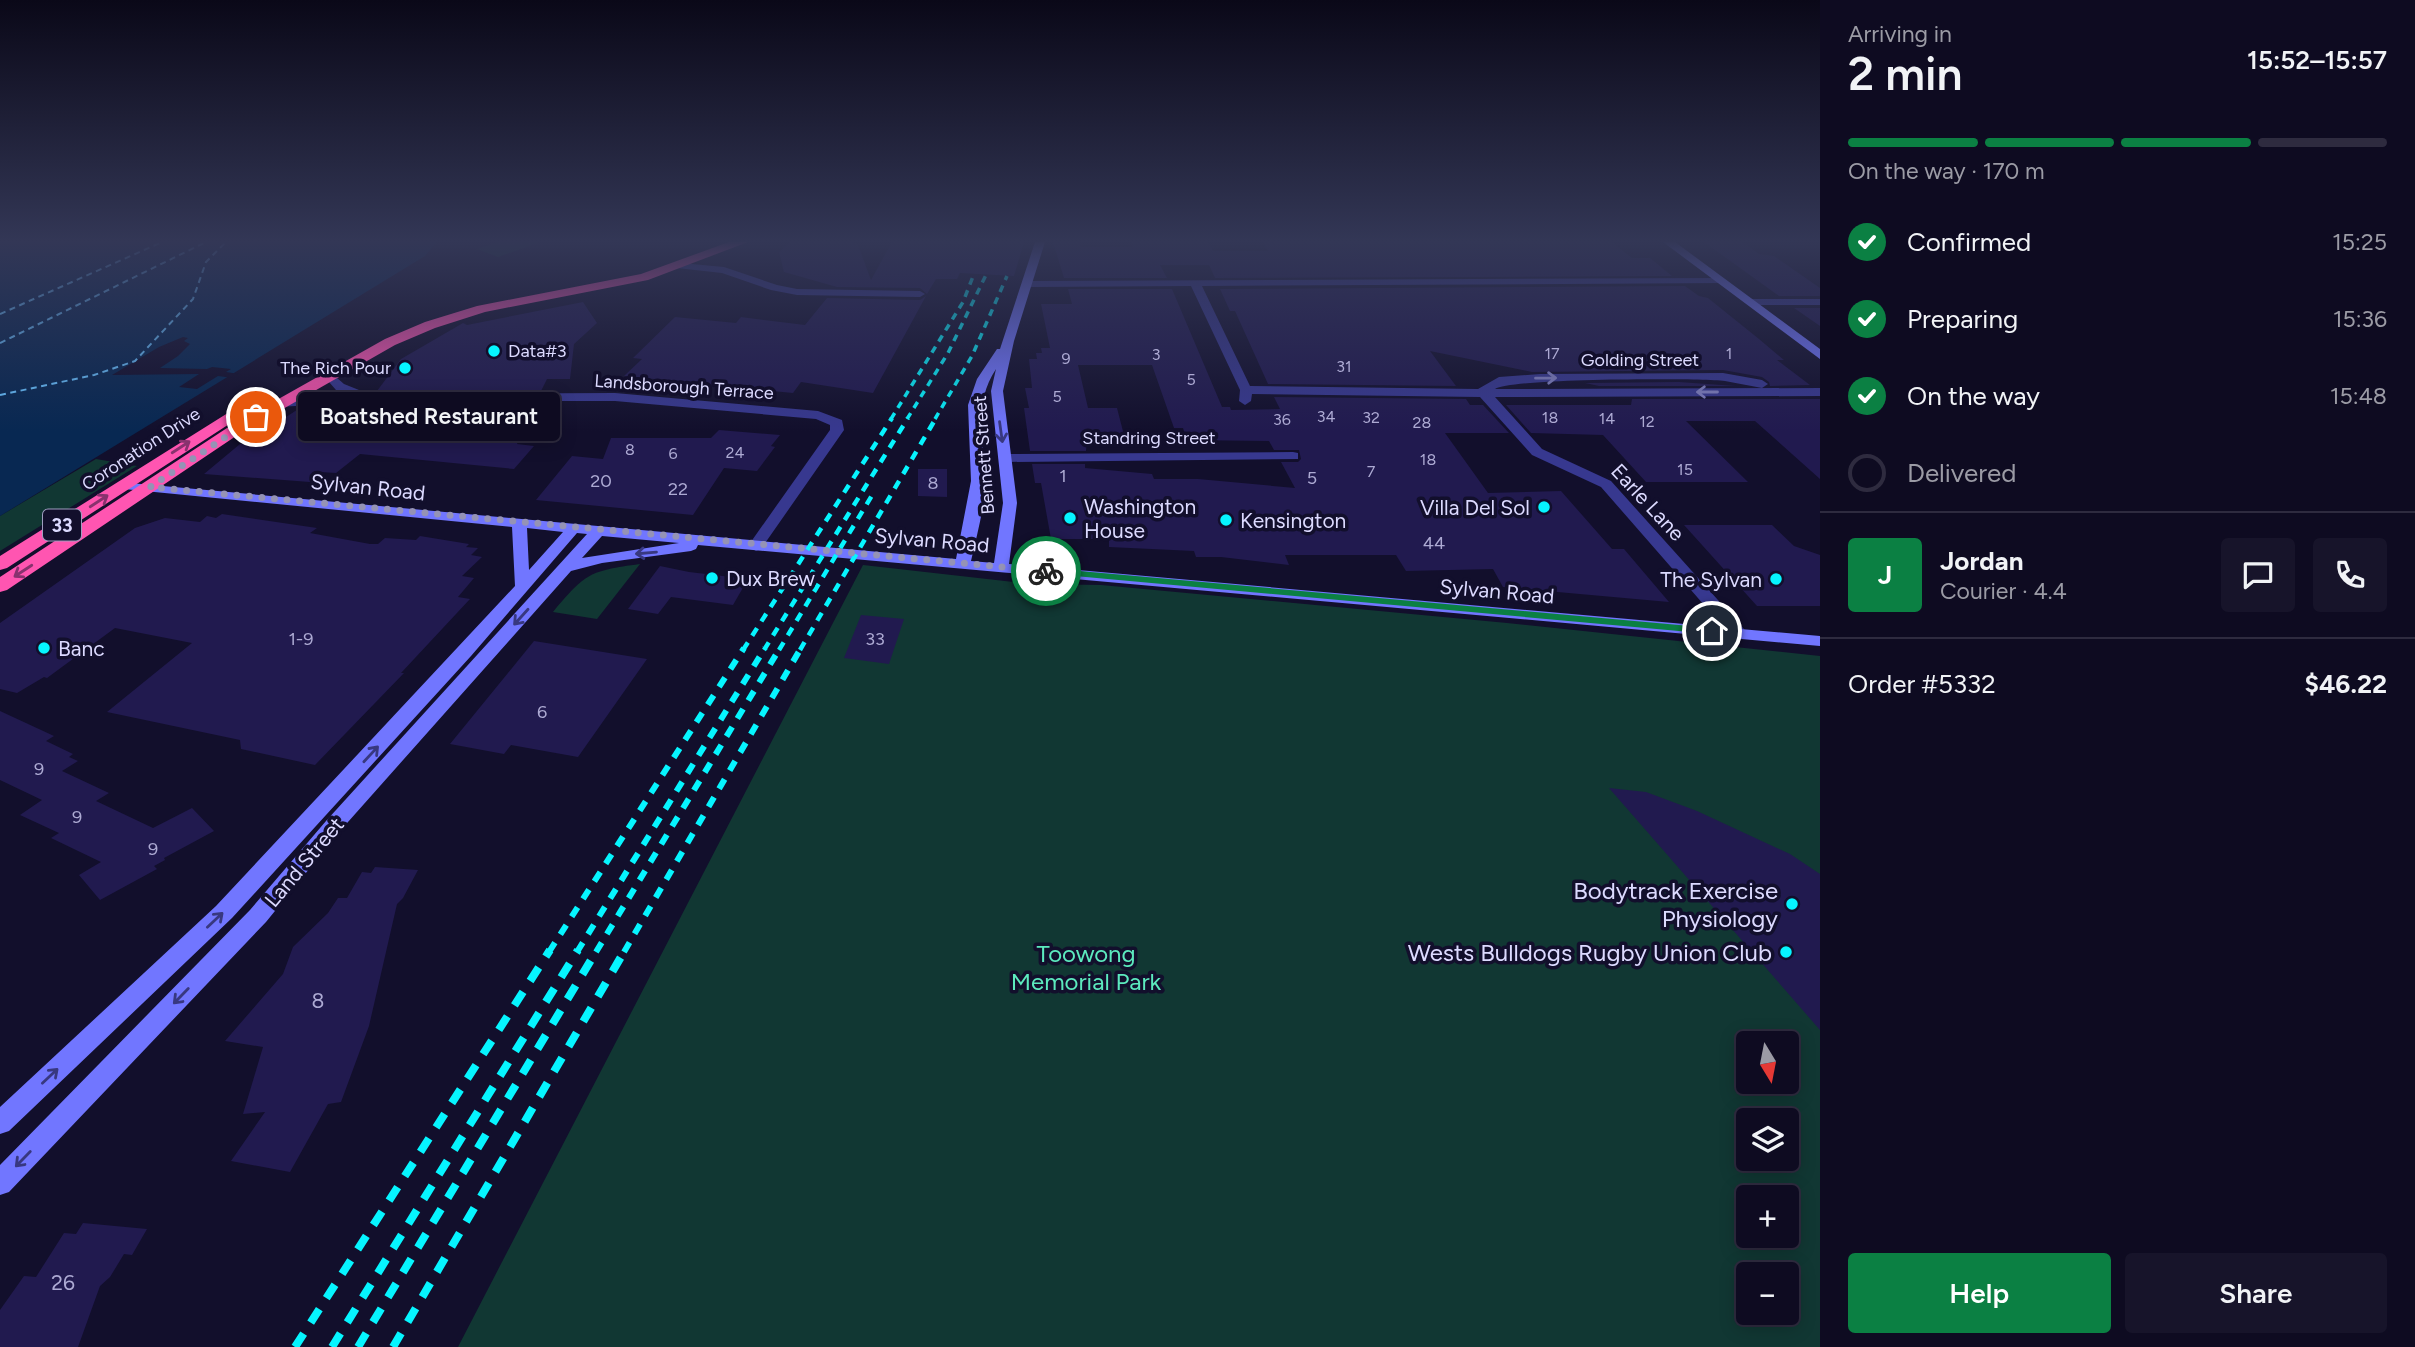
<!DOCTYPE html>
<meta charset="utf-8">
<style>
body{margin:0;font-family:Figtree,sans-serif;background:#17142a;color:#f1f3f6;height:100vh;display:flex;flex-direction:column;font-size:26px;white-space:nowrap}
*{box-sizing:border-box;margin:0}
p{font-size:23px;color:#9b9ba5}
.icon{flex:none;width:38px;height:38px;fill:none;stroke:currentColor;stroke-width:2;stroke-linecap:round;stroke-linejoin:round}
.map{position:relative;flex:1;overflow:hidden}
.sheet{display:flex;flex-direction:column;background:#0e0b21;width:595px}
.sheet>*{flex:none}
.needle{width:46px;rotate:170deg}
.fabs{position:absolute;left:1736px;top:1031px;display:grid;gap:14px}
.fabs a{display:grid;place-items:center;width:63px;height:63px;border-radius:7px;background:#0e0b21;box-shadow:0 4px 18px #0003,0 0 0 2px #2e2b3f;font-size:35px}
.pin{position:absolute;display:grid;place-items:center;width:60px;height:60px;color:#fff;margin:-30px;border:4px solid #fff;border-radius:50%;box-shadow:0 2px 7px #0007}
.courier{position:absolute;display:grid;place-items:center;width:70px;height:70px;margin:-35px;border:5px solid #0b8043;border-radius:50%;background:#fff;color:#222;box-shadow:0 2px 9px #0007}
.bubble{position:absolute;height:49px;border-radius:7px;background:#0e0b21;box-shadow:0 4px 18px #0003,0 0 0 2px #2e2b3f;font-size:23px;font-weight:600;line-height:49px;text-align:center}
.head em{font-style:normal;font-weight:600}
.head div{display:flex;flex-direction:column-reverse}
.head{display:flex;align-items:center;justify-content:space-between;height:119px;padding:0 28px}
h1{font-size:46px;font-weight:600;line-height:52px}
.bar{display:grid;grid-template-columns:repeat(4,1fr);gap:10px 7px;align-content:center;height:84px;padding:0 28px}
.bar i{height:9px;border-radius:5px;background:#2e2b3f}
.bar .active{background:#0b8043}
.bar p{grid-column:span 4}
.line{display:flex;align-items:center;gap:18px;padding:0 28px;border-top:2px solid #2e2b3f}
.line div{flex:1}
.round{display:grid;place-items:center;flex:none;width:74px;height:74px;border-radius:7px;background:#17142a}
ol{padding:0 28px;list-style:none}
li{display:flex;align-items:center;gap:21px;height:77px}
li p{margin-inline-start:auto}
li .icon{padding:7px;border-radius:50%;background:#0b8043;color:#fff;stroke-width:4}
li:last-child{color:#9b9ba5}
li i{width:38px;height:38px;border:4px solid #2e2b3f;border-radius:50%}
.action{display:flex;gap:14px;margin-top:auto;padding:14px 28px}
.action a{flex:1;height:80px;border-radius:7px;background:#0b8043;color:#fff;font-size:28px;font-weight:600;line-height:80px;text-align:center}
.action a+a{background:#17142a;color:#f1f3f6}
main{display:flex;flex:1;min-height:0}
.map>svg:first-child{display:block}
.green{fill:#113733;fill-rule:evenodd}
.water{fill:#082852}
.pier{fill:#120f2c}
.lines{fill:none;stroke-linecap:round;stroke-linejoin:round}
.ferry{stroke:#68c2ff;stroke-width:2;stroke-dasharray:6 4.5;stroke-linecap:butt}
.building{fill:#211a4f}
.street{fill:#37388f;fill-rule:evenodd}
.secondary{fill:#7176ff;fill-rule:evenodd}
.highway{fill:#ff55b1;fill-rule:evenodd}
.rail-far3{stroke:#06f5ff;stroke-width:3.5;stroke-dasharray:7 6;stroke-linecap:butt}
.rail-far2{stroke:#06f5ff;stroke-width:4.5;stroke-dasharray:9 8;stroke-linecap:butt}
.rail-far1{stroke:#06f5ff;stroke-width:6;stroke-dasharray:11 10;stroke-linecap:butt}
.rail{stroke:#06f5ff;stroke-width:8;stroke-dasharray:16 13;stroke-linecap:butt}
.oneway{stroke:#8181c1}
.oneway2{stroke:#383880}
.oneway3{stroke:#88326e}
.route{fill:#0b8043}
.done{stroke:#9593b5;stroke-width:7;stroke-dasharray:0 12.6}
.poi-dot{fill:#06f5ff;stroke:#120f2c;stroke-width:2.5}
.labels{text-anchor:middle;dominant-baseline:central;stroke-width:7;stroke-linejoin:round;paint-order:stroke}
.far-number-label{font-size:16px;fill:#adaad3}
.far-poi-label{font-size:18px;fill:#dcdaff;stroke:#120f2c;text-anchor:start}
.far-street-label{font-size:18px;fill:#dcdaff;stroke:#120f2c}
.number-label{font-size:18px;fill:#adaad3}
.shield{fill:#120f2c;stroke:#9f9dc0;stroke-width:2}
.shield-label{font-size:19px;font-weight:bold;fill:#dcdaff}
.street-label{font-size:21px;fill:#dcdaff;stroke:#120f2c}
.poi-label{font-size:21px;fill:#dcdaff;stroke:#120f2c;text-anchor:start}
.near-number-label{font-size:21px;fill:#adaad3}
.near-poi-label{font-size:24px;fill:#dcdaff;stroke:#120f2c;text-anchor:end}
.near-park-label{font-size:24px;fill:#5ceabe;stroke:#120f2c}
</style>
<main>
<div class="map">
<svg width="1820" height="1347" viewBox="0 0 1820 1347">
<rect width="100%" height="100%" fill="#120f2c"/>
<path class="green" d="M497 242H540L498 257 477 249Z
M96 459 137 466 0 551V516Z
M640 564 597 619 553 612C586 573 589 571 640 564Z
M863 565 1032 584 1101 585 1507 623 1820 656V1347H458ZM1748 1043H1787V1082H1748ZM1748 1120H1787V1158H1748ZM1748 1197H1787V1236H1748ZM1748 1274H1787V1312H1748Z"/>
<path class="water" d="M0 242H437L425 256 0 516Z"/>
<path class="pier" d="M183 337 188 338 184 341 190 344 178 356 160 368 207 369 212 367 231 369 226 372 239 374 233 378 218 376 197 389 179 387 199 374 112 375 159 347Z"/>
<g class="lines">
<path class="ferry" d="M0 314 162 242
M0 343 206 242
M0 395 94 375 135 361 193 299 206 262 226 242"/>
</g>
<path class="building" d="M790 242H853L858 245 871 280 892 242H1024L1014 276 960 273 957 279H936L927 294 920 288 837 287 784 272 779 252Z
M1053 242H1079L1081 247H1132L1130 242H1208L1213 251H1268L1263 242H1612L1632 258H1650L1672 276 1215 278 1209 265H1160L1167 278H1064Z
M1704 242H1743L1759 254 1774 256 1820 288V296H1779Z
M1685 286 1699 296 1708 298 1759 339 1784 360H1777L1810 385 1770 386 1769 382 1762 377 1723 370 1532 372 1430 351 1456 386 1268 384 1235 311H1230L1220 289Z
M1068 289H1172L1222 407H1230L1231 410 1280 409 1274 397 1466 399 1470 405H1483L1509 433H1445L1488 493 1561 491 1612 549H1624L1669 602 1503 587 1493 569 1406 571 1396 555H1285L1289 565 1221 557H1196L1194 551 1109 547V539H1051L1041 483H1035L1032 464H1085V468L1152 474 1154 479H1198L1295 488 1281 462H1298L1301 459 1299 450H1274L1269 441 1187 440 1183 428H1174L1152 365H1078L1088 408H1117L1125 439 1087 438 1086 451H1030L1024 408H1029L1025 388H1032L1029 359H1037L1036 353H1042L1041 348H1050L1041 304H1072Z
M926 296 873 393 801 382 793 393 624 376 642 359 633 358 675 317 736 323 741 317 805 325 827 298 920 300Z
M583 302 597 323 574 344 570 379H547L541 391H377L401 359 463 323 467 325Z
M1794 308H1820V326Z
M1679 382 1736 386H1599L1585 383Z
M1632 399H1820V479L1755 421H1686L1748 482H1646L1603 435 1531 433 1506 405H1631Z
M367 404H535L517 444 534 446 514 469 360 454 336 473 320 472 310 482 204 474 240 444H255L286 417 300 408 365 407Z
M719 430 780 435 771 446 775 447 757 471 724 468 693 515 536 500 572 456 603 459 611 438H711Z
M918 469H947V497L918 496Z
M222 514 317 528 310 533 370 544H378L385 538 416 540 420 536 469 544 466 547 478 548 471 555 482 557 462 576 474 578 458 597 470 599 401 673H404L315 765 241 749 240 740 107 712 192 643 115 628 47 678 44 677 17 693 0 689V623L135 528 165 518 200 522 207 516 216 518Z
M1684 525H1772L1794 546 1820 555V606H1757Z
M660 566 689 572 748 579 733 605 671 597 658 614 628 609Z
M861 615 904 619 889 664 844 658Z
M534 641 647 659 578 757 511 745 504 754 450 744Z
M0 711 54 736 46 741 73 754 69 757 78 761 62 771 109 793 96 801 153 828 192 808 214 831 164 858 165 860 154 866 157 869 100 900 79 875 101 862 51 838 59 833 20 815 42 800 0 780Z
M1609 788 1646 792 1697 811 1790 854 1820 874V1030Z
M375 867 418 870 403 898 397 904 369 1026 341 1102 328 1104 290 1172 231 1161 265 1112 243 1114 263 1047 225 1041 283 974 293 947 328 913 338 898H347L362 872 371 873Z
M83 1223 147 1229 132 1255 124 1254 110 1277 100 1286 78 1347H0V1310L24 1276 36 1277 64 1233 76 1234Z"/>
<g class="lines">
<path class="street" d="M681 263 724 267 777 285 797 289 920 291 925 294 920 297 797 295 771 290 722 273 677 268V264Z
M1720 278 1724 279V283L1202 286 1250 386 1478 389 1499 377 1540 374 1723 373 1762 380 1768 384 1762 388C1750 386 1737 383 1725 381 1696 378 1512 378 1495 389L1820 388V396L1495 397 1542 449 1611 481 1744 629 1746 633 1738 638 1732 637 1601 487 1532 455 1480 397 1252 394 1251 401 1245 405 1239 401 1240 390 1191 286 1028 287 1023 284 1028 281Z
M1820 299V305H1749L1744 302 1749 299Z
M329 371 344 384 369 394 615 393 818 411 842 420 844 430 761 549 756 551 748 546 830 430V425L816 419 615 401H376L279 407 273 403 279 399 351 395 336 390 323 375Z
M1293 452 1298 453V459L1005 462 998 458 1005 454Z"/>
<path class="secondary" d="M1035 242H1045L1014 341 1003 391 1017 503 1009 564 1820 636V646L698 545 696 549 691 551 602 563 571 571 340 831 266 922 9 1192 0 1195V1165L250 910 326 821 587 534 577 533 471 656 232 918 9 1131 0 1134V1107L216 906 515 586 512 527 124 489 119 488V482L956 559 971 481 968 405 977 379 997 349H1000ZM996 369 991 391 1003 503 994 563 971 561C977 534 985 507 985 480 985 440 972 405 996 369ZM527 528 563 532 529 570ZM602 536 679 543 582 558Z
M1663 242H1675L1820 349V359Z"/>
<path class="highway" d="M729 242H748L648 280 485 312 435 328 395 345 239 434 7 590 0 592V577L227 428 385 339 425 322 477 306 641 274Z
M231 411 239 416 237 419 7 568 0 570V556Z"/>
<path class="rail-far3" d="M891 419 963 302 974 274
M907 419 948 353 986 275
M935 419 972 356 1007 276"/>
<path class="rail-far2" d="M743 650 892 418
M764 650 908 418
M779 650 874 492
M800 650 936 418"/>
<path class="rail-far1" d="M549 952 744 648
M577 952 765 648
M596 952 780 648
M624 952 801 648"/>
<path class="rail" d="M295 1347 550 950
M332 1347 578 950
M358 1347 597 950
M393 1347 625 950"/>
</g>
<defs><path id="oneway-shaft" d="M-6 0H5M1.5-3L5.5 0L1.5 3" fill="none" stroke-width="1.6" stroke-linecap="round" stroke-linejoin="round" transform="scale(1.75)"/></defs>
<g class="oneway">
<use href="#oneway-shaft" transform="translate(1546 378) rotate(-1)"/>
<use href="#oneway-shaft" transform="translate(1707 392) rotate(-180)"/>
</g>
<g class="oneway2">
<use href="#oneway-shaft" transform="translate(1001 432) rotate(82)"/>
<use href="#oneway-shaft" transform="translate(646 553) rotate(175)"/>
<use href="#oneway-shaft" transform="translate(521 617) rotate(132)"/>
<use href="#oneway-shaft" transform="translate(371 754) rotate(-47)"/>
<use href="#oneway-shaft" transform="translate(215 920) rotate(-43)"/>
<use href="#oneway-shaft" transform="translate(181 996) rotate(134)"/>
<use href="#oneway-shaft" transform="translate(50 1076) rotate(-43)"/>
<use href="#oneway-shaft" transform="translate(23 1159) rotate(134)"/>
</g>
<g class="oneway3">
<use href="#oneway-shaft" transform="translate(181 447) rotate(-33)"/>
<use href="#oneway-shaft" transform="translate(99 501) rotate(-33)"/>
<use href="#oneway-shaft" transform="translate(23 571) rotate(147)"/>
</g>
<linearGradient id="sky" x2="0" y2="1"><stop stop-color="#0a0818"/><stop offset="0.56" stop-color="#333756"/><stop offset="1" stop-color="#333756" stop-opacity="0"/></linearGradient>
<rect width="1820" height="431" fill="url(#sky)"/>
<path class="route" d="M1046 568 1712 628 1718 631 1712 634 1042 573 1041 571Z"/>
<g class="lines">
<path class="done" d="M256 417 150 487 1046 571"/>
</g>
<g class="poi-dot">
<circle cx="494" cy="351" r="7"/>
<circle cx="405" cy="368" r="7"/>
<circle cx="1544" cy="507" r="7"/>
<circle cx="1070" cy="518" r="7"/>
<circle cx="1226" cy="520" r="7"/>
<circle cx="712" cy="578" r="7"/>
<circle cx="1776" cy="579" r="7"/>
<circle cx="44" cy="648" r="7"/>
<circle cx="1792" cy="904" r="7"/>
<circle cx="1786" cy="952" r="7"/>
</g>
<g class="labels">
<g class="far-number-label">
<text x="1552" y="353">17</text>
<text x="1729" y="353">1</text>
<text x="1156" y="354">3</text>
<text x="1066" y="358">9</text>
<text x="1344" y="366">31</text>
<text x="1191" y="379">5</text>
<text x="1057" y="396">5</text>
<text x="1326" y="416">34</text>
<text x="1371" y="417">32</text>
<text x="1550" y="417">18</text>
<text x="1607" y="418">14</text>
<text x="1282" y="419">36</text>
<text x="1647" y="421">12</text>
<text x="1422" y="422">28</text>
<text x="630" y="449">8</text>
<text x="735" y="452">24</text>
<text x="673" y="453">6</text>
<text x="1428" y="459">18</text>
<text x="1685" y="469">15</text>
<text x="1371" y="471">7</text>
</g>
<g class="far-poi-label">
<text x="508" y="351">Data#3</text>
<text x="391" y="368" text-anchor="end">The Rich Pour</text>
</g>
<g class="far-street-label">
<text x="1640" y="360">Golding Street</text>
<text transform="translate(684 387) rotate(4)">Landsborough Terrace</text>
<text x="1149" y="438">Standring Street</text>
<text transform="translate(141 449) rotate(-33)">Coronation Drive</text>
<text transform="translate(984 455) rotate(-94)">Bennett Street</text>
</g>
<g class="number-label">
<text x="1063" y="476">1</text>
<text x="1312" y="478">5</text>
<text x="601" y="481">20</text>
<text x="933" y="483">8</text>
<text x="678" y="489">22</text>
<text x="1434" y="543">44</text>
<text x="301" y="639">1-9</text>
<text x="875" y="639">33</text>
<text x="542" y="712">6</text>
<text x="39" y="769">9</text>
<text x="77" y="817">9</text>
<text x="153" y="849">9</text>
</g>
<rect class="shield" x="43" y="509.5" width="38" height="31" rx="5"/>
<g class="shield-label">
<text x="62" y="525">33</text>
</g>
<g class="street-label">
<text transform="translate(368 487) rotate(6)">Sylvan Road</text>
<text transform="translate(1648 502) rotate(47)">Earle Lane</text>
<text transform="translate(932 540) rotate(5)">Sylvan Road</text>
<text transform="translate(1497 591) rotate(5)">Sylvan Road</text>
<text transform="translate(304 862) rotate(-50)">Land Street</text>
</g>
<g class="poi-label">
<text x="1084" y="506">Washington<tspan x="1084" dy="24">House</tspan></text>
<text x="1530" y="507" text-anchor="end">Villa Del Sol</text>
<text x="1240" y="520">Kensington</text>
<text x="726" y="578">Dux Brew</text>
<text x="1762" y="579" text-anchor="end">The Sylvan</text>
<text x="58" y="648">Banc</text>
</g>
<g class="near-number-label">
<text x="318" y="1000">8</text>
<text x="63" y="1282">26</text>
</g>
<g class="near-poi-label">
<text x="1778" y="890">Bodytrack Exercise<tspan x="1778" dy="28">Physiology</tspan></text>
<text x="1772" y="952">Wests Bulldogs Rugby Union Club</text>
</g>
<g class="near-park-label">
<text x="1086" y="953">Toowong<tspan x="1086" dy="28">Memorial Park</tspan></text>
</g>
</g>
</svg>
<div class="fabs">
<a><svg class="needle" viewBox="-14 -14 28 28"><path d="M0-13l5 13h-10z" fill="#e53935"/><path d="M0 13l5-13h-10z" fill="#9b9ba5"/></svg></a>
<a><svg class="icon" aria-label="layers" viewBox="0 0 24 24"><path d="M12 4l9 5-9 5-9-5zM3 14l9 5 9-5"/></svg></a>
<a>+</a>
<a>−</a>
</div>
<div class="pin" style="left:256px;top:417px;background:#ea580c"><svg class="icon" aria-label="bag" viewBox="0 0 24 24"><path d="M5 8h14l-1 12H6zM9 8a3 3 0 0 1 6 0"/></svg></div>
<div class="pin" style="left:1712px;top:631px;background:#1f2937"><svg class="icon" aria-label="home" viewBox="0 0 24 24"><path d="M3 11l9-7 9 7M6 9v11h12V9"/></svg></div>
<div class="courier" style="left:1046px;top:571px"><svg class="icon" aria-label="bike" viewBox="0 0 24 24"><circle cx="6" cy="16" r="4"/><circle cx="18" cy="16" r="4"/><path d="M6 16l4-8h5l3 8M10 8l3 8H6M13 5h3"/></svg></div>
<div class="bubble" style="left:298px;top:392px;width:262px">Boatshed Restaurant</div>
</div>
<section class="sheet">
<div class="head"><div><h1>2 min</h1><p>Arriving in</p></div><em>15:52–15:57</em></div>
<div class="bar"><i class="active"></i><i class="active"></i><i class="active"></i><i></i><p>On the way · 170 m</p></div>
<ol>
<li><svg class="icon" aria-label="check" viewBox="0 0 24 24"><path d="M5 12l5 5 9-10"/></svg>Confirmed<p>15:25</p></li>
<li><svg class="icon" aria-label="check" viewBox="0 0 24 24"><path d="M5 12l5 5 9-10"/></svg>Preparing<p>15:36</p></li>
<li><svg class="icon" aria-label="check" viewBox="0 0 24 24"><path d="M5 12l5 5 9-10"/></svg>On the way<p>15:48</p></li>
<li><i></i>Delivered</li>
</ol>
<div class="line" style="height:126px"><b class="round" style="background:#0b8043;color:#fff">J</b><div><b>Jordan</b><p>Courier · 4.4</p></div><a class="round"><svg class="icon" aria-label="chat" viewBox="0 0 24 24"><path d="M4 5h16v11H9l-5 4z"/></svg></a><a class="round"><svg class="icon" aria-label="phone" viewBox="0 0 24 24"><path d="M5 4h4l2 5-3 2q2 4 5 5l2-3 5 2v4C11 20 4 13 5 4z"/></svg></a></div>
<div class="line" style="height:91px"><div>Order #5332</div><b>$46.22</b></div>
<div class="action"><a>Help</a><a>Share</a></div>
</section>
</main>
